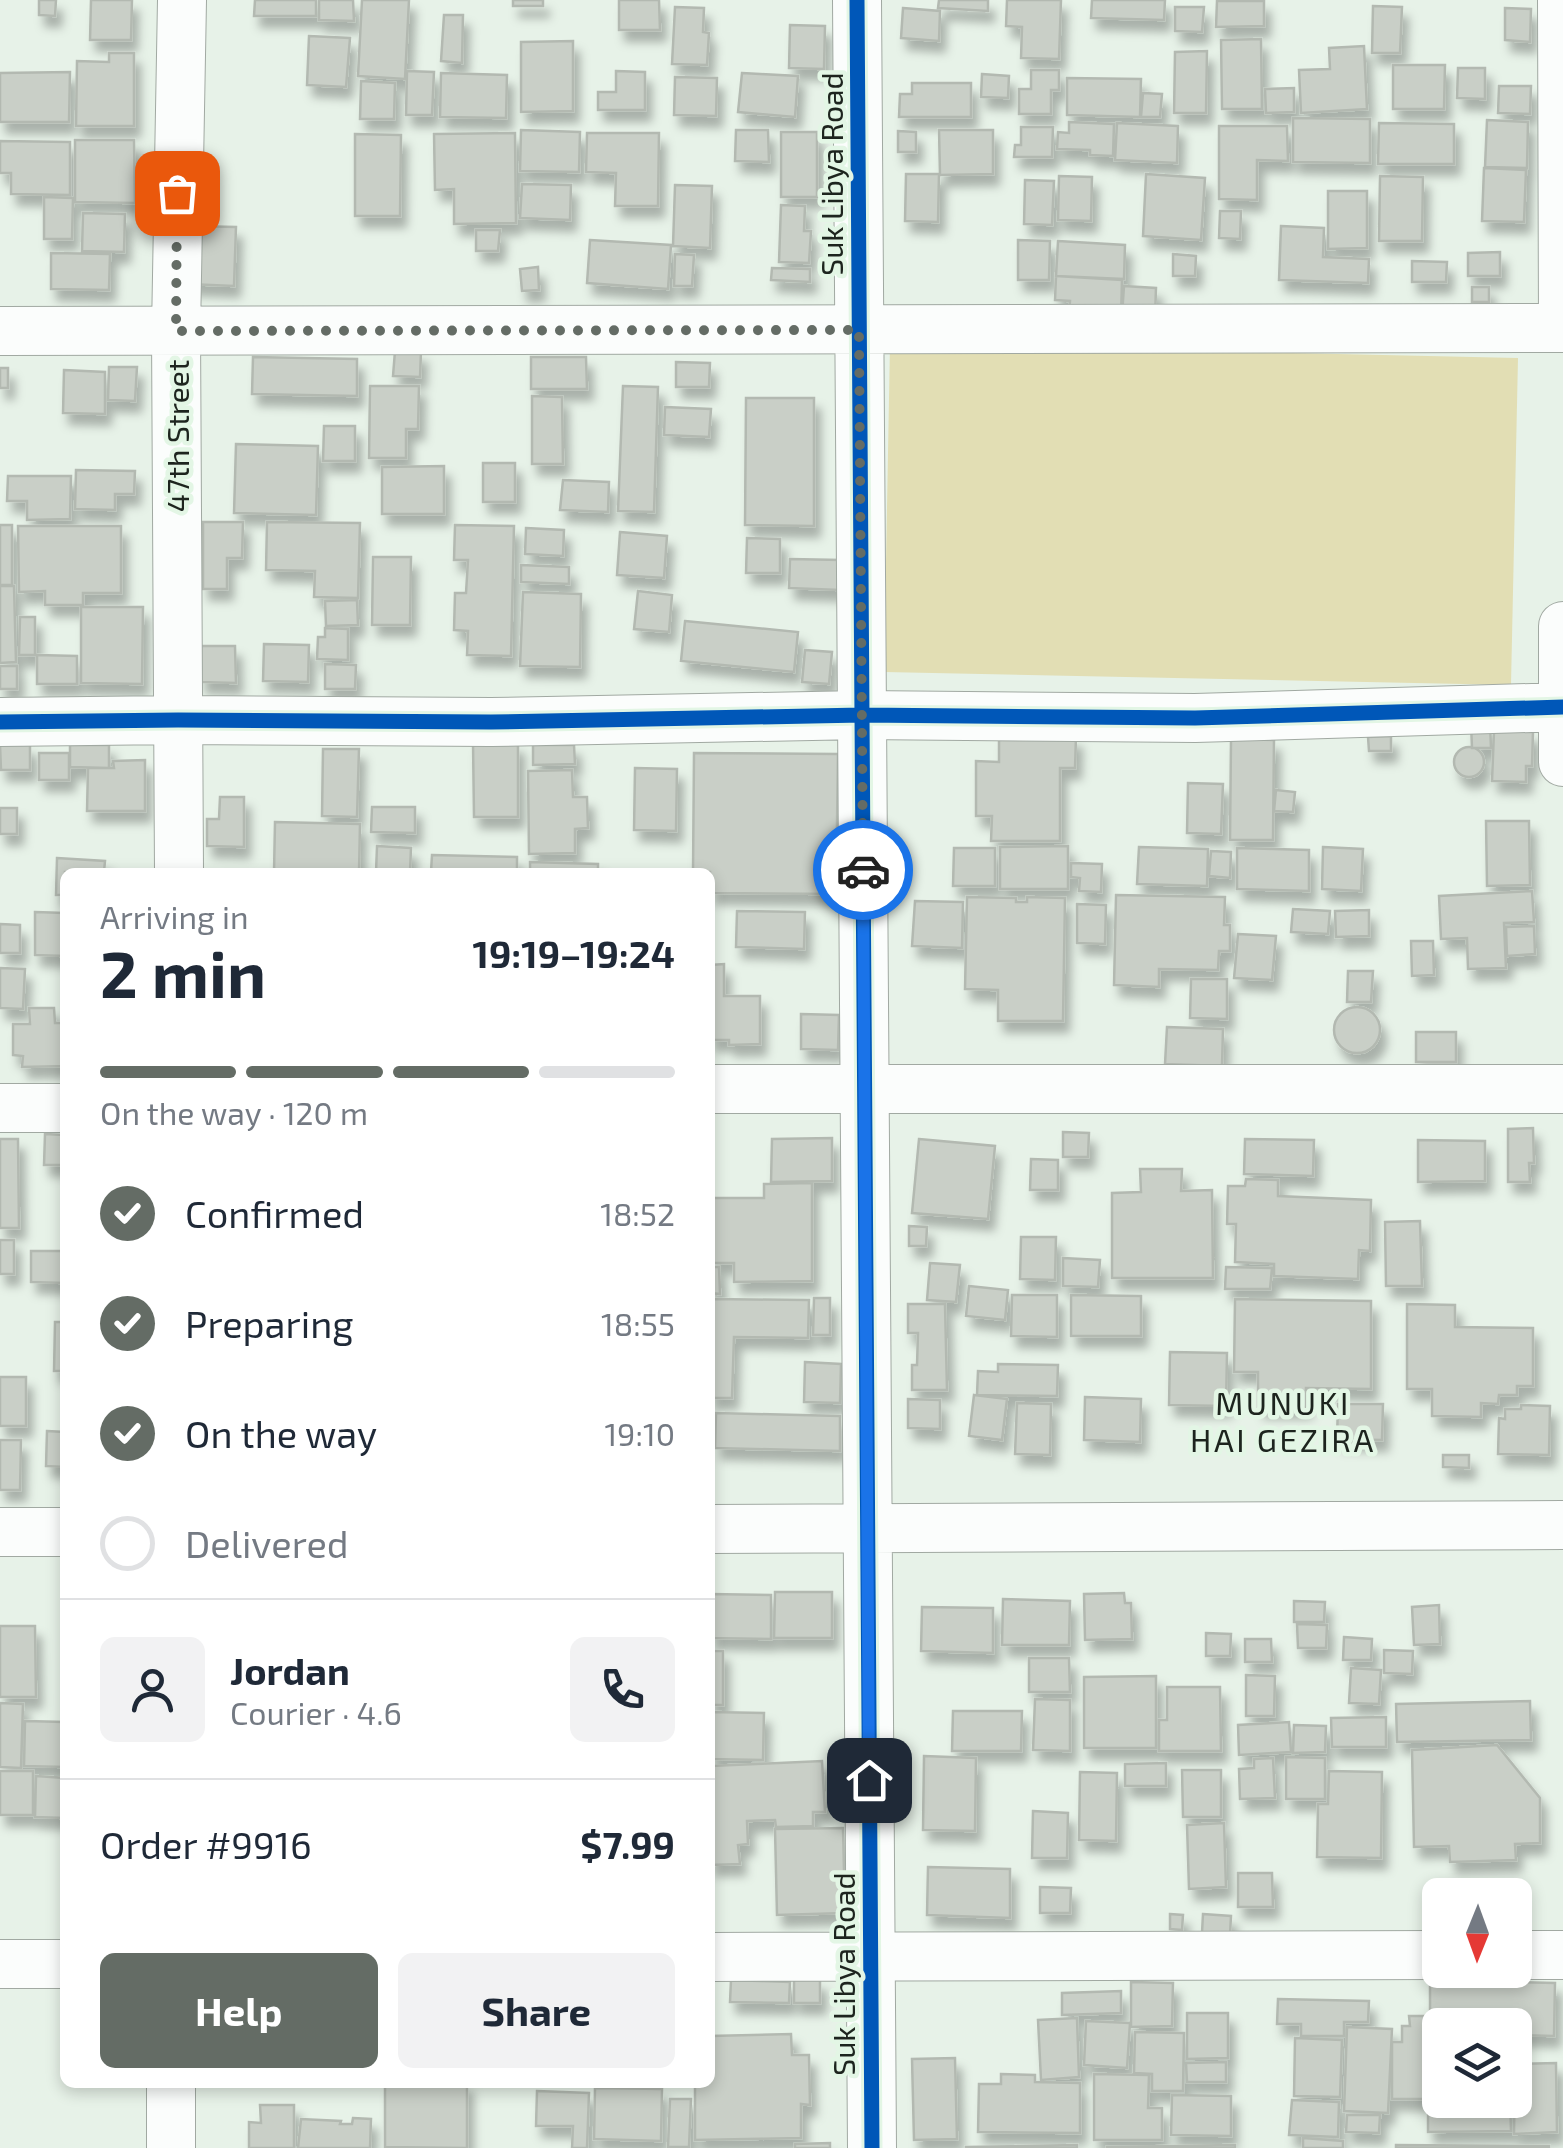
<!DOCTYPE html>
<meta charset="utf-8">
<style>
body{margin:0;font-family:"Exo 2",sans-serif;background:#f2f2f3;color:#1f2937;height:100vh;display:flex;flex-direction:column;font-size:38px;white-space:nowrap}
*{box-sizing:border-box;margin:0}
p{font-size:32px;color:#747a83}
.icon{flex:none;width:55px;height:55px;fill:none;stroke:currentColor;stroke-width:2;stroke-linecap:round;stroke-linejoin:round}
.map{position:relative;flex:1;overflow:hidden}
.side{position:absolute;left:60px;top:868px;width:655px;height:1220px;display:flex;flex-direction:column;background:#fff;border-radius:15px;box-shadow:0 5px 15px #0003}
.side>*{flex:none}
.needle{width:65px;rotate:181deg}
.fabs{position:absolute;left:1422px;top:1878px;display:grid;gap:20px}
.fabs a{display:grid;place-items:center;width:110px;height:110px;border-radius:15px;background:#fff;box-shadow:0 5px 15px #0003;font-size:50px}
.pin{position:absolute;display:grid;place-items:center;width:85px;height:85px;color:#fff;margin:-42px;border-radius:20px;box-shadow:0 5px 15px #0006}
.courier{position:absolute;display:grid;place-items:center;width:100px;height:100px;margin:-50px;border:8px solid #1a73e8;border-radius:50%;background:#fff;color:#222;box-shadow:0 2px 12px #0007}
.head em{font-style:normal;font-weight:700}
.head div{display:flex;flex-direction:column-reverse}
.head{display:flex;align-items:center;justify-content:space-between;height:170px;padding:0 40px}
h1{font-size:65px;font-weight:700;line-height:75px}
.bar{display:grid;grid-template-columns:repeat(4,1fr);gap:15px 10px;align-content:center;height:120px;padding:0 40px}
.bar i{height:12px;border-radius:8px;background:#e0e1e3}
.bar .active{background:#646c65}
.bar p{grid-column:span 4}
.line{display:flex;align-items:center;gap:25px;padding:0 40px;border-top:2px solid #e0e1e3}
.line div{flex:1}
.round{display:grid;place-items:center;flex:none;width:105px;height:105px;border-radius:15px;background:#f2f2f3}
ol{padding:0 40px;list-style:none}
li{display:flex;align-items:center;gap:30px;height:110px}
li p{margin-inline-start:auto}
li .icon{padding:10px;border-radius:50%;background:#646c65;color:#fff;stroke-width:4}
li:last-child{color:#747a83}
li i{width:55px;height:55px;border:5px solid #e0e1e3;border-radius:50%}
.primary-button{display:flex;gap:20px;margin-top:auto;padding:20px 40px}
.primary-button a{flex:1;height:115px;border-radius:15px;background:#646c65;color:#fff;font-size:40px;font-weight:700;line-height:115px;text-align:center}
.primary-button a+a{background:#f2f2f3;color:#1f2937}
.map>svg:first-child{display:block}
.green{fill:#e2deb4}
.building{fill:#c9cfc7;stroke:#b3b9b1;stroke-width:2.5;filter:url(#shadow)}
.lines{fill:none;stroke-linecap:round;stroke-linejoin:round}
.minor-casing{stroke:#a1a9a2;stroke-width:50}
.minor{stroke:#fbfdfc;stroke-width:48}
.cycleway-casing{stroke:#e3f6e5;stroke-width:21}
.cycleway{stroke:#0057b8;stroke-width:15}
.done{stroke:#646c65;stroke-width:10;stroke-dasharray:0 18}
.route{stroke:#1a73e8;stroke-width:12}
.labels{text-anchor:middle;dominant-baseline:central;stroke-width:9;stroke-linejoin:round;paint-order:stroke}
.street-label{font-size:30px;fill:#1d241e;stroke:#e3f6e5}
.neighbourhood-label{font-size:32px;letter-spacing:2.5px;fill:#1d241e;stroke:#e3f6e5}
</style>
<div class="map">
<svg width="1563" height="2148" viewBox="0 0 1563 2148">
<defs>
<filter id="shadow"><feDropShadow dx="6" dy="11" stdDeviation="5" flood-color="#0004"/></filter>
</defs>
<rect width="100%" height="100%" fill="#e7f2e8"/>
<path class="green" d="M890 344 1518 358 1511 685 884 672Z"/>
<path class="building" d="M39 0H56L55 16 39 15Z
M91 0H132L131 40H90Z
M255 0H316V16H254Z
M319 0H353L354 21 319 20Z
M362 0H409L405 79 358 76Z
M513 0H543V6H513Z
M619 0H659L660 30H619Z
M939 0H988V11L938 8Z
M1007 0H1061L1059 59 1021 58 1022 27 1006 26Z
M1092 0H1165L1164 20 1091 18Z
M1217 1H1264V26L1216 27Z
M1373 6 1402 7 1400 53H1372Z
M675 7 704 8 703 32 709 33 707 65 672 64Z
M1175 7H1204L1202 32 1175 31Z
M903 8 940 11 939 41 901 38Z
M1505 8 1531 9 1530 42 1505 40Z
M444 15H463L462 63 441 61Z
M790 25 825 26 824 69 789 68Z
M309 36 350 38 346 87 307 85Z
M1261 39 1262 109H1222L1221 40Z
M573 41V111L521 112V42Z
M1364 46 1367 109 1301 113 1299 70 1330 69 1329 48Z
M1207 51 1206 113H1174L1175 52Z
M109 53H134V126H76L77 61 109 62Z
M1393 65H1445L1444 109H1393Z
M1458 68H1485V99L1457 98Z
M1031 70H1059V90H1051V114H1019V89H1031Z
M407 71 434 72 432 115H406Z
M616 71 645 72V110H598V92H616Z
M70 72 69 122H0V73Z
M441 73 507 75 506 118 440 117Z
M742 73 798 76 795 117 738 112Z
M982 74 1009 76 1008 98 981 97Z
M675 77 717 78 716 116 674 115Z
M1067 78 1141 79 1140 117 1067 115Z
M361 81 395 83 394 119H360Z
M912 83H971V117H899L900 94H912Z
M1499 86H1531L1530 114 1498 113Z
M1294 88V112L1266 113 1265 89Z
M1143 93 1162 94 1160 117H1141Z
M1293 118 1370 119V163L1293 162Z
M1487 120 1528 122 1527 168 1485 167Z
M1069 122 1114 124 1113 156 1090 155V150L1057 149 1058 132 1069 133Z
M1117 123 1178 126 1177 163 1115 160Z
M1379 123 1454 124V164H1378Z
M1219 126H1287L1288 161 1257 160V200L1219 199Z
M1021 127H1053L1052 157H1014L1015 145H1021Z
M521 130 580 132 579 172 520 171Z
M736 130H768L769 162 735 161Z
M939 130H993V174L940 175Z
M898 131 916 132V152H898Z
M781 132H817V197H781Z
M515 133 516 223 454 224V189L435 190 434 134Z
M587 133H659L658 206H615L616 173 586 172Z
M355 134 401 135 400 216H355Z
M75 140H134L135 203 75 202Z
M0 141 70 142V195L11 194V173H0Z
M1484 168 1526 170 1524 222 1482 221Z
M906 174H939L938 222 905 221Z
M1146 174 1205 178 1201 240 1143 236Z
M1059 176 1092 177 1091 221 1058 220Z
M1380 176 1423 177 1422 241H1379Z
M1025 180 1054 181 1052 225 1024 224Z
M522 184 571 185 570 220 520 218Z
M675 185 712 186 710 248 673 246Z
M1328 191H1367V248L1328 249Z
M44 197 73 198 72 239H44Z
M781 205 805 206 804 231H811L809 263 779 262Z
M1220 211H1241L1240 239 1219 238Z
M83 213 125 214 124 252 82 251Z
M190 226 236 227 234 286 188 284Z
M1281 226 1324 228 1323 257 1369 259 1368 283 1279 280Z
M476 230H500L498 251H476Z
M590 240 671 245 668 289 587 283Z
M1018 240 1050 241 1049 280H1018Z
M1058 241 1125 245 1124 279 1056 276Z
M1500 252V276H1468V253Z
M51 253 110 254 109 290 51 289Z
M675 254 694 255 692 286H674Z
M1173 254 1196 256 1195 276H1173Z
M1412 261 1447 262 1446 282H1412Z
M538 267 539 290 522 291 520 269Z
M772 268 810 269V282L771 280Z
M1056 276 1122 280 1121 318 1069 315 1070 301 1055 300Z
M1124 286 1156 288 1155 317 1122 315Z
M1472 287H1489V302H1472Z
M395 351 421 352 420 377 393 376Z
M253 357 357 359V396L252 394Z
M531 357H586L587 389H531Z
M676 362 710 363 709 387H676Z
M109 367H137L135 401 108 400Z
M0 368H8V388H0Z
M64 370 105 372V414L63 413Z
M370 386H419L418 429H406V458H369Z
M623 386 658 387 654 512 618 511Z
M532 396 562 397 563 464H532Z
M746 398H814V526L745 525Z
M665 407 711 409 709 437 664 435Z
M324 426H355V461H323Z
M236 444 318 446 316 515 234 513Z
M483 463H515V502H483Z
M444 466V514H382V467Z
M76 470 135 471 134 494H115V510L75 509Z
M8 476H71L70 519 27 520V501H7Z
M563 480 609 482 608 512 560 510Z
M203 522H243L242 558H227V589H203Z
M267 522 360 523 358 598 314 597 315 571 266 570Z
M0 525H12V585H0Z
M455 525 514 526 511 656 467 655 468 631 454 630 455 593H466L468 560H454Z
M18 526H121V593H83V605H45V591L19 592Z
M526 528 564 530 563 556 525 554Z
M620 532 667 536 664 578 617 575Z
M747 538 780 539V573H746Z
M373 557H411L410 625H372Z
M790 559 841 560 840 590 789 588Z
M521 565 569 567V584L521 582Z
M0 586H14L16 662 0 663Z
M638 591 672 595 669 632 634 629Z
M523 592 581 594 580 667 520 666Z
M357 600 358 625 326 626 325 601Z
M81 607H143L142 684 81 683Z
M20 617H35V655H19Z
M685 621 798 632 794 672 681 661Z
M325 628 348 629V660L317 659 318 637H325Z
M264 644 309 645 308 682 263 681Z
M201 646H235L236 683 200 682Z
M805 650 832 652 829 684 802 682Z
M37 655 77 656V684H37Z
M325 664 356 665 355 689H325Z
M0 666H17V689H0Z
M1471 724H1490L1491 748H1472Z
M1494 731 1533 732 1532 766H1526V782L1492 781Z
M1391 736V751H1369L1368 737Z
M999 737H1076L1075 768H1060V841H991L992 816H976V761L999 762Z
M1231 739 1274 740 1273 840H1230Z
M473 743H518V817H474Z
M0 745H30V770H1Z
M70 745H109V768L70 767Z
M533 745H574L575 764 533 765Z
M1454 762a15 15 0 1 1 30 0a15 15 0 1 1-30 0Z
M323 749H359L357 817 322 816Z
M39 753H69V780H39Z
M694 753 838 754 836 894 710 893V872H693Z
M145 760V811H87L88 768H114L113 761Z
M635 768 677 769 676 831 634 830Z
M572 770 573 797H587L588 828 575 829V853L529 854 528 771Z
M1188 783 1223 784 1221 834 1187 833Z
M1276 790 1295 792 1293 812 1274 811Z
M220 797H244V847L207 846V819H219Z
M372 807H415V833L371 832Z
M0 808H17V834H0Z
M1486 821H1529L1530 885 1487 886Z
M275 822 360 824 359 872H274Z
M377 846 411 848 410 872H376Z
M1068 846V889H1000V847Z
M1139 847 1208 849 1207 886 1137 884Z
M1323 847 1363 849 1361 891 1322 889Z
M954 848H995V886H953Z
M1237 848 1309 850V891L1237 889Z
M1211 851 1231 852 1230 878 1209 876Z
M432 855 517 857V872H431Z
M57 858 105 861 104 872H65V895H56Z
M530 862 598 864V872H530Z
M1071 863 1102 864 1101 892 1079 891 1080 878 1071 877Z
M1532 891 1534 922 1504 923 1506 968 1468 969 1467 938 1441 939 1439 896Z
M1116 895 1225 897 1224 925H1230V951H1219L1218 970 1159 969V987L1114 985Z
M967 897 1016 898V902H1027V897L1065 898 1063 1021H998V990L965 989Z
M915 901 963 902 962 948 912 946Z
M1077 904 1106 905 1105 944 1077 943Z
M1293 909 1330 911 1328 934 1291 932Z
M1369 910V936L1336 937 1335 911Z
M737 911 805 912 804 949 736 947Z
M35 912 65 913V956L35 955Z
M0 924 20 925V953H0Z
M1534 926 1535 954 1507 956 1506 927Z
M1238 934 1276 936 1272 980 1234 978Z
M1411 941H1433L1434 975 1412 976Z
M724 964V996H760V1044L729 1045V1040H710V965Z
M0 968 25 969 23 1009 0 1008Z
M1348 971H1373L1371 1002H1347Z
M1191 979H1227V1019L1190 1018Z
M1334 1030a23 23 0 1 1 46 0a23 23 0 1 1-46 0Z
M29 1008H54L55 1023H65V1066L22 1067 23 1056 13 1055V1024H30Z
M801 1014 839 1015 838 1050 801 1049Z
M1167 1027 1223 1029 1222 1066 1165 1064Z
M1416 1032H1456V1062H1416Z
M1533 1128 1534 1163H1529L1530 1182H1508V1129Z
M1063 1132 1089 1133 1088 1157H1063Z
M45 1134 65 1135V1165H44Z
M832 1138V1181L771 1182 772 1139Z
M0 1139H18L19 1228H0Z
M919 1139 995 1146 988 1219 912 1213Z
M1245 1139 1314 1140 1313 1176 1244 1174Z
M1418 1140 1485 1141V1181L1418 1182Z
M1031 1159 1058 1160V1190H1030Z
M1140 1169H1182L1181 1191 1212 1190 1213 1278H1112V1193L1141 1192Z
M1246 1179 1278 1180V1196L1371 1200 1370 1251 1359 1250 1358 1279 1274 1276V1264L1235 1262 1236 1224H1227L1228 1186H1245Z
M812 1183V1281L734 1282V1263H710V1198H764V1184Z
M1420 1221 1422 1286H1386L1385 1222Z
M909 1226 927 1227 926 1246H909Z
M1021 1237H1056L1055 1280 1020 1279Z
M0 1240H14V1274H0Z
M31 1251H65V1283L31 1282Z
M1063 1258 1100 1260 1098 1287 1063 1286Z
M930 1263 960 1265 956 1302 927 1300Z
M710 1267H719L720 1294 710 1293Z
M1226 1267 1272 1268 1270 1289H1225Z
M969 1286 1008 1290 1005 1320 966 1316Z
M1012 1295H1057V1337L1011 1336Z
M1071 1295 1141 1296V1336H1071Z
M814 1298H830V1335H813Z
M710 1299 809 1300 808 1338 734 1337 732 1398H710Z
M1235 1299 1371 1301V1389L1306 1388V1407H1258V1372H1234Z
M908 1304H945L947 1390H912V1365H917L918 1333H908Z
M1407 1304 1455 1305V1327L1533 1328V1386H1517V1395H1499L1498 1404 1481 1403V1417L1432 1416V1389H1407Z
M55 1322H65V1371H54Z
M1170 1352 1227 1353 1226 1406 1169 1405Z
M805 1362 841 1364 840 1403 804 1402Z
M998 1364 1058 1365 1057 1396 977 1395 978 1371 998 1372Z
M0 1377H26V1426H0Z
M974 1395 1007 1399 1002 1440 969 1436Z
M1085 1397 1141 1399 1140 1442 1084 1440Z
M908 1399 940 1400V1429L908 1428Z
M1017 1403 1051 1404 1050 1455 1015 1454Z
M1338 1404H1383L1382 1440 1337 1439Z
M1521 1405 1550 1406 1549 1455 1498 1454 1499 1418 1505 1419V1409H1521Z
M716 1413 840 1416V1451L715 1448Z
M47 1431 65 1432V1467L46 1466Z
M0 1440H21L20 1490H0Z
M1443 1455H1469V1468L1443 1467Z
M775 1592H832V1638H774Z
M1124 1593 1125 1603H1131L1132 1639 1085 1640 1084 1594Z
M710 1594 771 1595V1639L710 1638Z
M1003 1599 1070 1601 1069 1645H1002Z
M1294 1601 1325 1602 1324 1622H1294Z
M1439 1605 1440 1644 1414 1645 1412 1607Z
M922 1607 993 1608V1653L921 1651Z
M1297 1624 1327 1625 1326 1648H1298Z
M0 1626H35L36 1697H0Z
M1206 1633 1231 1634 1230 1656H1206Z
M1344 1637 1372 1639 1371 1660H1343Z
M1245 1639H1271L1272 1662H1245Z
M1384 1650 1413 1651 1412 1674 1384 1673Z
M710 1651H723V1705H710Z
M1029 1658H1069L1070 1692H1029Z
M1351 1668 1381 1670 1379 1704 1349 1703Z
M1246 1675 1275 1676 1274 1716H1246Z
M1156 1676V1748H1084V1677Z
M1167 1687H1220L1221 1751H1159V1720H1167Z
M1035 1699 1070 1700V1751L1033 1750Z
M1530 1701 1531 1740 1397 1742 1396 1704Z
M0 1703 23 1704 21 1768 0 1767Z
M953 1711H1022L1021 1751H952Z
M710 1712 764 1713 763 1760 710 1759Z
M1386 1717V1747H1332L1331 1718Z
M25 1721 65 1722V1767L24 1766Z
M1289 1722 1291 1752 1239 1755 1238 1725Z
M1294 1725 1326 1726 1325 1752 1293 1753Z
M1497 1745 1540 1798V1843L1515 1844 1516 1860 1450 1862 1449 1846 1414 1847 1412 1750Z
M924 1756 976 1758 975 1831 923 1830Z
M1286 1757 1325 1758V1799H1286Z
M1273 1758 1275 1798 1240 1799 1239 1769 1254 1768V1759Z
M822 1761 825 1812H813V1826L776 1827 775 1820 747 1821 748 1844 738 1845 740 1864 710 1865V1766Z
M1166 1763V1786H1125V1764Z
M1182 1770H1221V1817H1183Z
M0 1771H33V1815H0Z
M1329 1771 1382 1772 1381 1858 1317 1857 1318 1804H1328Z
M1080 1772 1117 1773 1116 1841 1079 1840Z
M36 1776 65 1778V1818L35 1817Z
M1033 1811 1068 1813 1067 1858H1032Z
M1224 1823 1226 1887 1189 1889 1187 1825Z
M843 1828 845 1913 777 1915 775 1829Z
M928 1867 1010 1869V1918L927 1915Z
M1238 1873H1272L1273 1907H1238Z
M1040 1887 1071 1888 1070 1913H1040Z
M1170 1914 1183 1915 1182 1930 1170 1929Z
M1203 1914 1231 1916 1230 1934 1202 1933Z
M794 1979 820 1980V2003H794Z
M731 1980 790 1982 789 2003 730 2002Z
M1430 1980 1555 1983 1554 2036 1515 2035V2025H1440V2034H1437L1438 2012H1430Z
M1131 1982 1173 1983 1172 2026 1131 2027Z
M1121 1991V2013L1062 2015V1993Z
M1278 1999 1369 2001 1368 2022H1344V2036H1301V2024H1277Z
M1187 2013H1228V2058L1187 2059Z
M1409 2016H1434V2099H1392V2042H1402V2026H1410Z
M1077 2018 1079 2077 1041 2080 1038 2020Z
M1086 2021 1130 2023 1127 2068 1084 2065Z
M1347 2027 1392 2029 1388 2113 1344 2111Z
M1135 2032 1184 2033 1183 2091H1152V2074L1134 2073Z
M791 2034 792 2055H809L810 2105 801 2104V2138L695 2140V2082H710V2036Z
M1295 2038 1342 2040 1340 2097 1294 2096Z
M955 2058 957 2139 914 2140 912 2059Z
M1226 2062V2082H1187L1186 2063Z
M1556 2063 1557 2132 1514 2134 1515 2064Z
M1001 2074 1035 2075V2082L1080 2083V2133L978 2132 979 2084H1001Z
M1094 2074 1149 2075 1148 2108H1162V2140H1094Z
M385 2082H467V2148L385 2147Z
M1437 2085H1440V2100H1510L1511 2131 1428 2132V2109L1437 2108Z
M595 2088 662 2089 661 2141 594 2139Z
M537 2091 589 2093 587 2148H572L573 2126H536Z
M1172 2095 1231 2096V2136L1171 2135Z
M670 2099H691L689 2147H668Z
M1292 2100 1339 2102 1338 2137 1289 2135Z
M260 2105H294V2148H249V2122L261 2123Z
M1347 2115H1380L1379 2133 1346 2132Z
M353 2118 371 2119 370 2148H298L301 2119 341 2121 340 2124H352Z
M1303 2138 1343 2141V2148H1303Z
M830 2143V2148H795V2144Z
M1077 2145V2148H966V2147Z
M1235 2145V2148H1107V2147Z
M1396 2145 1549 2146V2148H1396Z"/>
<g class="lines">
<defs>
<path id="minor" d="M857 0 872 2148
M1562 0 1563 326
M0 331 1563 328
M1563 626V762
M0 722 178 720 491 722 862 715 1195 718 1563 707
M179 872 176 331 182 0
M710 1089H1563
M0 1108H65
M710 1529 1563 1525
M0 1532H65
M1515 1955H1563
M710 1957 1440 1955
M0 1964H65
M171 2082V2148"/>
</defs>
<use href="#minor" class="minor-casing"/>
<use href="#minor" class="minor"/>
<defs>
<path id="cycleway" d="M857 0 872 2148
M0 722 178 720 491 722 862 715 1195 718 1563 707"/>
</defs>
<use href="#cycleway" class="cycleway-casing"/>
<use href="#cycleway" class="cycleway"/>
</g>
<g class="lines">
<path class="done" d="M177 193 176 331 859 330 863 870"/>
<path class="route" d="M863 870 869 1780"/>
</g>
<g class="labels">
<g class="street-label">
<text transform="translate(831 174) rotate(-90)">Suk Libya Road</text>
<text transform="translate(177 436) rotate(-90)">47th Street</text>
<text transform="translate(843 1974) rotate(-90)">Suk Libya Road</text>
</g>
<g class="neighbourhood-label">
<text x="1283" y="1402">MUNUKI<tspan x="1283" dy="37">HAI GEZIRA</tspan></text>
</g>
</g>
</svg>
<div class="fabs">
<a><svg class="needle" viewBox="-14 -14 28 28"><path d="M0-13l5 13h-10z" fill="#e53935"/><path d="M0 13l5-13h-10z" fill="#747a83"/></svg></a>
<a><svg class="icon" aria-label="layers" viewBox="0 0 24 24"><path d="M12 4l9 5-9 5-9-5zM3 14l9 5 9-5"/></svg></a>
</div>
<div class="pin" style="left:177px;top:193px;background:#ea580c"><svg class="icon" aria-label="bag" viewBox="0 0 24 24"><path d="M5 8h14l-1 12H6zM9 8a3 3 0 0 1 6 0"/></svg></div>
<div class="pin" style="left:869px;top:1780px;background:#1f2937"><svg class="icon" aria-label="home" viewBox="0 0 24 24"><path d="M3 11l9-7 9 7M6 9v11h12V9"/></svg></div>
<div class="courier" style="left:863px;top:870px"><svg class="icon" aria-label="car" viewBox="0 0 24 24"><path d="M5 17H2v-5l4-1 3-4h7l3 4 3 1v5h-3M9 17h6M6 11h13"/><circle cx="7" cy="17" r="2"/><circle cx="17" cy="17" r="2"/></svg></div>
<section class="side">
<div class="head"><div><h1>2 min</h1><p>Arriving in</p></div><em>19:19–19:24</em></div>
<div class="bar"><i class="active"></i><i class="active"></i><i class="active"></i><i></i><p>On the way · 120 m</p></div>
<ol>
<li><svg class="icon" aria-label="check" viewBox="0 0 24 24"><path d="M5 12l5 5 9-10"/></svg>Confirmed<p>18:52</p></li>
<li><svg class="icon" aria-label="check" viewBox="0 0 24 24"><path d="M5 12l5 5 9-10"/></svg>Preparing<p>18:55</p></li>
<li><svg class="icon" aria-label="check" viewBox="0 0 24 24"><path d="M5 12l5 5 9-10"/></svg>On the way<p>19:10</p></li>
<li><i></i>Delivered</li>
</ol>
<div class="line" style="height:180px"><a class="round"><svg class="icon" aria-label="person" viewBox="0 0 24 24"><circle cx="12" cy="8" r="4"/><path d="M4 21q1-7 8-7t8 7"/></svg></a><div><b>Jordan</b><p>Courier · 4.6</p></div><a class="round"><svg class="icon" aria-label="phone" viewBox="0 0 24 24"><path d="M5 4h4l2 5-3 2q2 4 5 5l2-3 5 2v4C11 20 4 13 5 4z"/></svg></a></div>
<div class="line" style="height:130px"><div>Order #9916</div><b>$7.99</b></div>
<div class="primary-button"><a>Help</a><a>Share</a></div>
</section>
</div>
